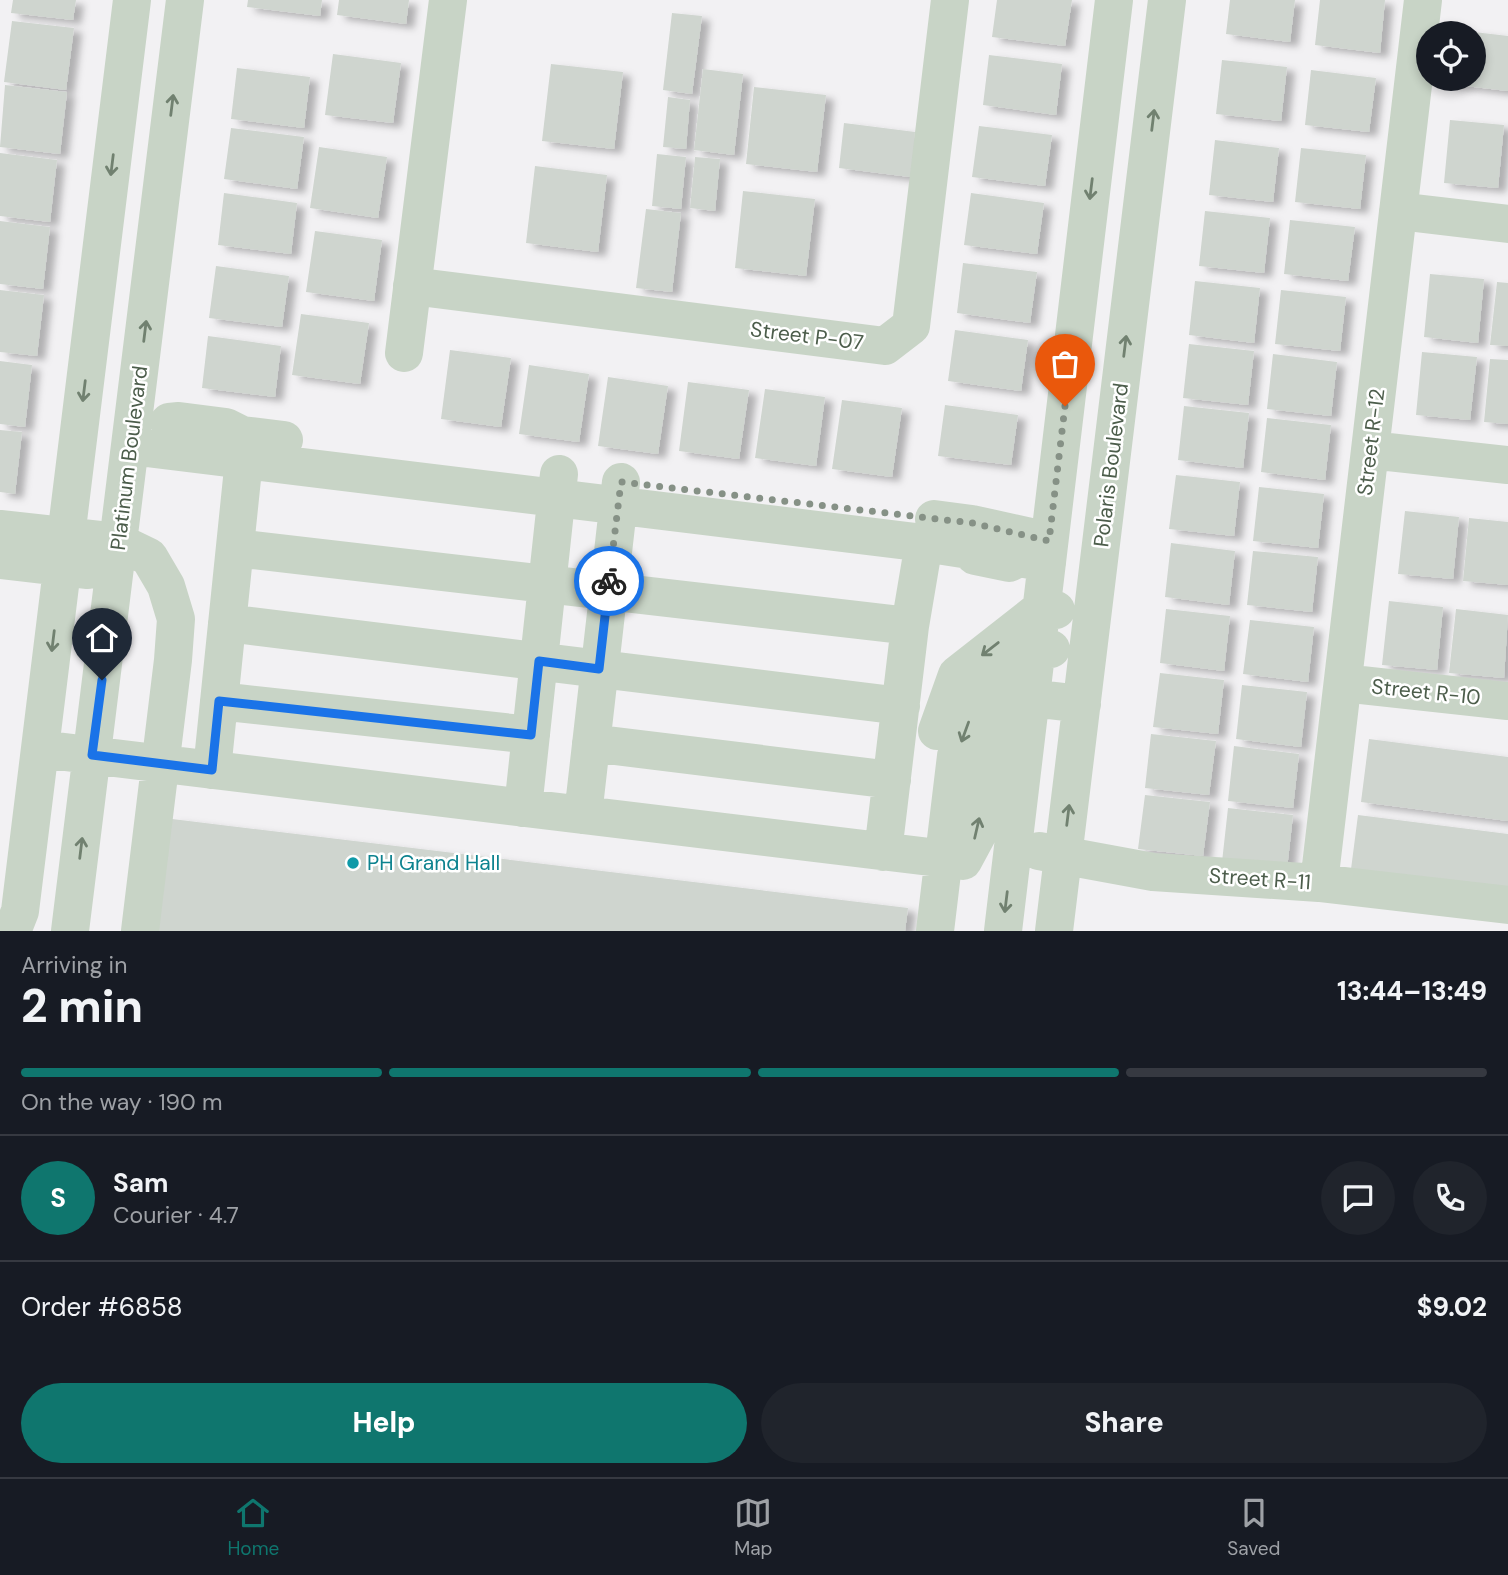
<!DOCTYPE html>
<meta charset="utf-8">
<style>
body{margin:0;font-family:"DM Sans",sans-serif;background:#20242c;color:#f1f3f6;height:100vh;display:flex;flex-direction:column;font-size:26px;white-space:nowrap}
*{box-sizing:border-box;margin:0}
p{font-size:23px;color:#9ea1a6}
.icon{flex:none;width:38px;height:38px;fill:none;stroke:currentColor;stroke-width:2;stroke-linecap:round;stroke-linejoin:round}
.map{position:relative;height:931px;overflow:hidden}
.drawer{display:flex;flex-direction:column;background:#171b24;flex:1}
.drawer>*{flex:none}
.buttons{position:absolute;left:1416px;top:21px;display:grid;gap:14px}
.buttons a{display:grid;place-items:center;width:70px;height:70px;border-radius:50%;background:#171b24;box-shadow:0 4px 10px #0003;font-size:35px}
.pin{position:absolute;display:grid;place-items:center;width:60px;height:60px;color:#fff;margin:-72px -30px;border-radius:50% 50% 50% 0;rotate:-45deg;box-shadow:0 0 7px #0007}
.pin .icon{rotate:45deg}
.courier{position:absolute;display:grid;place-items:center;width:70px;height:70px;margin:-35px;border:5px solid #1a73e8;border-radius:50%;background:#fff;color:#222;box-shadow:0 2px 9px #0007}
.summary em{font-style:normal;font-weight:800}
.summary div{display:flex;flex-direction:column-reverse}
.summary{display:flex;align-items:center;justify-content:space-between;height:119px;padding:0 21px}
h1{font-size:46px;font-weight:800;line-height:52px}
.bar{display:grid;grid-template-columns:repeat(4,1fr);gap:10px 7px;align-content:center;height:84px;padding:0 21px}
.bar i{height:9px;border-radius:5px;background:#363941}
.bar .on{background:#0f766e}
.bar p{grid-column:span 4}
.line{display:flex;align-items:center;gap:18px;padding:0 21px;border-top:2px solid #363941}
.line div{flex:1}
.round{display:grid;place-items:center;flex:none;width:74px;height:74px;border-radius:37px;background:#20242c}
.action{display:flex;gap:14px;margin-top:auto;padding:14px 21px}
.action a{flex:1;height:80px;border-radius:42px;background:#0f766e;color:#fff;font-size:28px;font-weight:800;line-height:80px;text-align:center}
.action a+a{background:#20242c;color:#f1f3f6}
.tab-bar{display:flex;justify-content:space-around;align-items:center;height:98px;border-top:2px solid #363941;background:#171b24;font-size:19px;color:#9ea1a6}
.tab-bar a{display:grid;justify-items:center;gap:4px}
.tab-bar .on{color:#0f766e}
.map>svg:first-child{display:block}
.building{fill:#cfd5cf;filter:url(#shadow)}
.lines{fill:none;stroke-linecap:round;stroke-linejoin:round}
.minor{stroke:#c8d4c6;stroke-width:38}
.oneway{stroke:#718170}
.done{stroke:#869186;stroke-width:7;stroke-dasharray:0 12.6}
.route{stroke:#1a73e8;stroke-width:9}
.culture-dot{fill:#0f9aa8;stroke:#fff;stroke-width:2.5}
.labels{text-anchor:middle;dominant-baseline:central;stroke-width:5;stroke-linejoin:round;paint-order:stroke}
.street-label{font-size:21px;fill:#4c5d4b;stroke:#fff}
.culture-label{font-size:21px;fill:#0d838f;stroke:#fff;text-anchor:start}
</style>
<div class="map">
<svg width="1508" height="931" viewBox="0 0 1508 931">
<defs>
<filter id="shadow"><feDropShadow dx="8" dy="4.5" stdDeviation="3.5" flood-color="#0004"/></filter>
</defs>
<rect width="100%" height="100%" fill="#f2f1f3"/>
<path class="building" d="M13 0H76L73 20 11 13Z
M248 0H322L320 16 247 7Z
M339 0H409L406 24 337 15Z
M997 0H1072L1065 46 992 37Z
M1230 0H1295L1290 42 1226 34Z
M1320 0H1385L1380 53 1315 45Z
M672 13 702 16 692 94 663 90Z
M12 21 74 28 66 90 4 82Z
M1474 32 1508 36V91L1448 84 1449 79H1474Z
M333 54 401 63 393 123 325 115Z
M989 55 1062 64 1056 115 983 105Z
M1222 60 1287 67 1281 121 1216 114Z
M551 64 623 72 614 149 542 141Z
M237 68 310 77 304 128 231 119Z
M703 69 743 74 734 155 694 150Z
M1311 70 1376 78 1369 132 1305 125Z
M5 85 67 92 60 154 0 147Z
M754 87 826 95 817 172 746 164Z
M668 97 690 100 686 149 663 147Z
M1450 120 1504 125 1498 188 1444 183Z
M844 123 915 132 910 177 839 168Z
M979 126 1052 135 1045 186 972 177Z
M231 128 304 137 297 189 224 179Z
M1215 140 1279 148 1273 202 1209 195Z
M319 147 387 157 378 218 310 208Z
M1301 148 1366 155 1360 209 1295 202Z
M0 153 57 160 50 222 0 216Z
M657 154 686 157 681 209 652 206Z
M695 157 720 159 715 211 690 208Z
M535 166 607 175 598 252 526 243Z
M743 191 815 199 806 276 735 268Z
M224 193 297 203 291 254 218 245Z
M971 193 1044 203 1037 254 964 245Z
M646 209 681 213 672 292 636 288Z
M1205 211 1270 218 1264 273 1199 266Z
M1290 220 1355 227 1348 281 1284 274Z
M0 221 50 227 43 289 0 284Z
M315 231 382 240 374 301 306 292Z
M963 263 1037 272 1030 323 957 313Z
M216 266 289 276 282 327 209 318Z
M1430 274 1484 279 1478 343 1424 337Z
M1195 281 1260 288 1254 343 1189 335Z
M1497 282 1508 283V346L1490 345Z
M0 290 44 295 37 356 0 352Z
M1281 290 1346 297 1340 351 1275 344Z
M301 314 369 323 360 384 292 375Z
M955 330 1028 340 1021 391 948 381Z
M208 336 281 346 275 397 202 388Z
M1189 344 1254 351 1248 405 1183 398Z
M450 350 511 358 501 427 441 419Z
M1422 352 1477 357 1470 420 1416 415Z
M1273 354 1337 362 1331 416 1267 409Z
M1490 359 1508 360V424L1484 422Z
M0 361 32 365 25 427 0 424Z
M529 365 589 374 579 442 519 434Z
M608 377 668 386 658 454 598 446Z
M688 382 749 390 739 459 679 451Z
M765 389 825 397 816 466 755 458Z
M842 400 902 408 892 477 832 469Z
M945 405 1018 415 1011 465 938 456Z
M1184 406 1249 413 1243 468 1178 460Z
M1267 418 1331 425 1325 480 1261 472Z
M0 430 22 432 15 494 0 492Z
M1176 475 1240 482 1234 536 1169 529Z
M1259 487 1324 494 1318 548 1253 541Z
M1405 511 1459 517 1453 579 1398 574Z
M1469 518 1508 522V585L1463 581Z
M1171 543 1235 551 1229 605 1165 597Z
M1253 551 1318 557 1312 612 1247 605Z
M1389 601 1443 607 1437 670 1382 665Z
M1166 609 1230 616 1224 671 1160 663Z
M1456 609 1508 615 1504 678 1449 673Z
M1250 620 1314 627 1308 682 1243 674Z
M1160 673 1224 680 1218 734 1153 727Z
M1242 685 1307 692 1301 747 1236 739Z
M1151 734 1216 741 1209 795 1145 788Z
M1369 739 1508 757V821L1361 802Z
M1234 746 1299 754 1293 808 1228 801Z
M1145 795 1210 802 1203 856 1138 849Z
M1228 808 1293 815 1287 869 1222 862Z
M1358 815 1508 834V898L1350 877Z
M172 819 908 908 905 931H158Z"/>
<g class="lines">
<path class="minor" d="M1398 211 1508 224
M412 286 885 346 911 326 950 0
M404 353 448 0
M169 422 179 421 226 427 242 435 284 440
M130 446 924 543 969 550 975 556 1009 563 1019 558 1047 563
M1370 450 1508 465
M934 519 972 524 1049 541
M0 529 118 542 149 557 166 586 176 619 173 660 140 931
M235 548 910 626
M0 560 88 570
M227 623 901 706
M1343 683 1508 701
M219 701 531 735
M937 731 957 675 1041 609 1056 610
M591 743 892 780
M40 749 963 861 977 835 988 759 1004 721 1030 698 1082 704
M212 770 244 459
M523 808 559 474
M583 815 621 482
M1039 851 1153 872 1319 883 1508 905
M883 852 910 626 924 543
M1319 883 1423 0
M9 931 13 929 20 911 132 0
M70 931 185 0
M935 931 956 756 979 693 1036 648 1051 649
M1003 931 1114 0
M1054 931 1167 0"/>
</g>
<defs><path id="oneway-shaft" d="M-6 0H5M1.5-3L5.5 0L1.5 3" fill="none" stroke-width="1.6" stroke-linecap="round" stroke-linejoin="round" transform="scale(1.75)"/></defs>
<g class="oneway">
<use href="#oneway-shaft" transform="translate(172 105) rotate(-83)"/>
<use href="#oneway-shaft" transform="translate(1153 120) rotate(-83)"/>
<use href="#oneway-shaft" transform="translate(112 165) rotate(97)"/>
<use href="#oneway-shaft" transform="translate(1091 189) rotate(97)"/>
<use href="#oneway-shaft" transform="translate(145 331) rotate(-83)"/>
<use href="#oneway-shaft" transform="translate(1125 346) rotate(-83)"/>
<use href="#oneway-shaft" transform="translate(84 391) rotate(97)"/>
<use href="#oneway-shaft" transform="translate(53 641) rotate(97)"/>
<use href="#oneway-shaft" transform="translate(990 649) rotate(142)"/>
<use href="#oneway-shaft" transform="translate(965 732) rotate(110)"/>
<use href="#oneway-shaft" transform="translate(1068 815) rotate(-83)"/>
<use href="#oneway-shaft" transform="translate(977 828) rotate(-77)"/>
<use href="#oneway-shaft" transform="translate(81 848) rotate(-83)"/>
<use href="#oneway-shaft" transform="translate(1006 902) rotate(97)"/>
</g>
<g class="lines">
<path class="done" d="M609 581 621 482 972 523 1049 541 1065 406"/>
<path class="route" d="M102 680 92 755 212 770 219 701 531 735 539 661 599 669 609 581"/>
</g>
<circle class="culture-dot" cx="353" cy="863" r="7"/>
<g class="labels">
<g class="street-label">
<text transform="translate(807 336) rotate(7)">Street P-07</text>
<text transform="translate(1371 442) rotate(-83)">Street R-12</text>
<text transform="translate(129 458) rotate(-83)">Platinum Boulevard</text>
<text transform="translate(1111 465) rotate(-83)">Polaris Boulevard</text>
<text transform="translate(1426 692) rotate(6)">Street R-10</text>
<text transform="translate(1260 879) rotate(4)">Street R-11</text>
</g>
<g class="culture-label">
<text x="367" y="863">PH Grand Hall</text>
</g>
</g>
</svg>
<div class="buttons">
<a><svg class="icon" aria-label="locate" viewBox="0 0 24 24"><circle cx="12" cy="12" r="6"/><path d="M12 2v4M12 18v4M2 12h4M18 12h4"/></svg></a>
</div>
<div class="pin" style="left:1065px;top:406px;background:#ea580c"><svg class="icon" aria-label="bag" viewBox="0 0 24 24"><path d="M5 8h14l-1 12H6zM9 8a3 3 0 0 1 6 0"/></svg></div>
<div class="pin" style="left:102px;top:680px;background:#1f2937"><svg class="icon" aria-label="home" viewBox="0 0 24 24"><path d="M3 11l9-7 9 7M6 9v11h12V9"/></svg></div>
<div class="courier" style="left:609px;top:581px"><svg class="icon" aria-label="bike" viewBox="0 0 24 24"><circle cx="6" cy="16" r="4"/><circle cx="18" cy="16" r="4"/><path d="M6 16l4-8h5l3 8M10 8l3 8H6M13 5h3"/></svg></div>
</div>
<section class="drawer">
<div class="summary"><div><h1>2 min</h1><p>Arriving in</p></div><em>13:44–13:49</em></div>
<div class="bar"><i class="on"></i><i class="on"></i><i class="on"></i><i></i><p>On the way · 190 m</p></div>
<div class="line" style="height:126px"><b class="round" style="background:#0f766e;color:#fff">S</b><div><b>Sam</b><p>Courier · 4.7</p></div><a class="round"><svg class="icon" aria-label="chat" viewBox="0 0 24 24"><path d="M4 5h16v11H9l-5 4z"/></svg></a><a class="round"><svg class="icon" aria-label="phone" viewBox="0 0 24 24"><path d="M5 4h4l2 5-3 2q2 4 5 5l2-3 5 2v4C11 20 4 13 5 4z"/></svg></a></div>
<div class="line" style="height:91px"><div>Order #6858</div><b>$9.02</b></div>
<div class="action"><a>Help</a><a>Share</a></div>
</section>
<nav class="tab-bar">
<a class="on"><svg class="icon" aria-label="home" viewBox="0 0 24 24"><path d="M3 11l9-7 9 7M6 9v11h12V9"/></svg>Home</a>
<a><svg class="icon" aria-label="map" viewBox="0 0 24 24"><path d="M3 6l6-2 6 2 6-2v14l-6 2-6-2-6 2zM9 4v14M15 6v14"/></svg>Map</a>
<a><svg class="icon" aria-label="saved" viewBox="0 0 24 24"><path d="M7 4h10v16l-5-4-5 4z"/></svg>Saved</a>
</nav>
